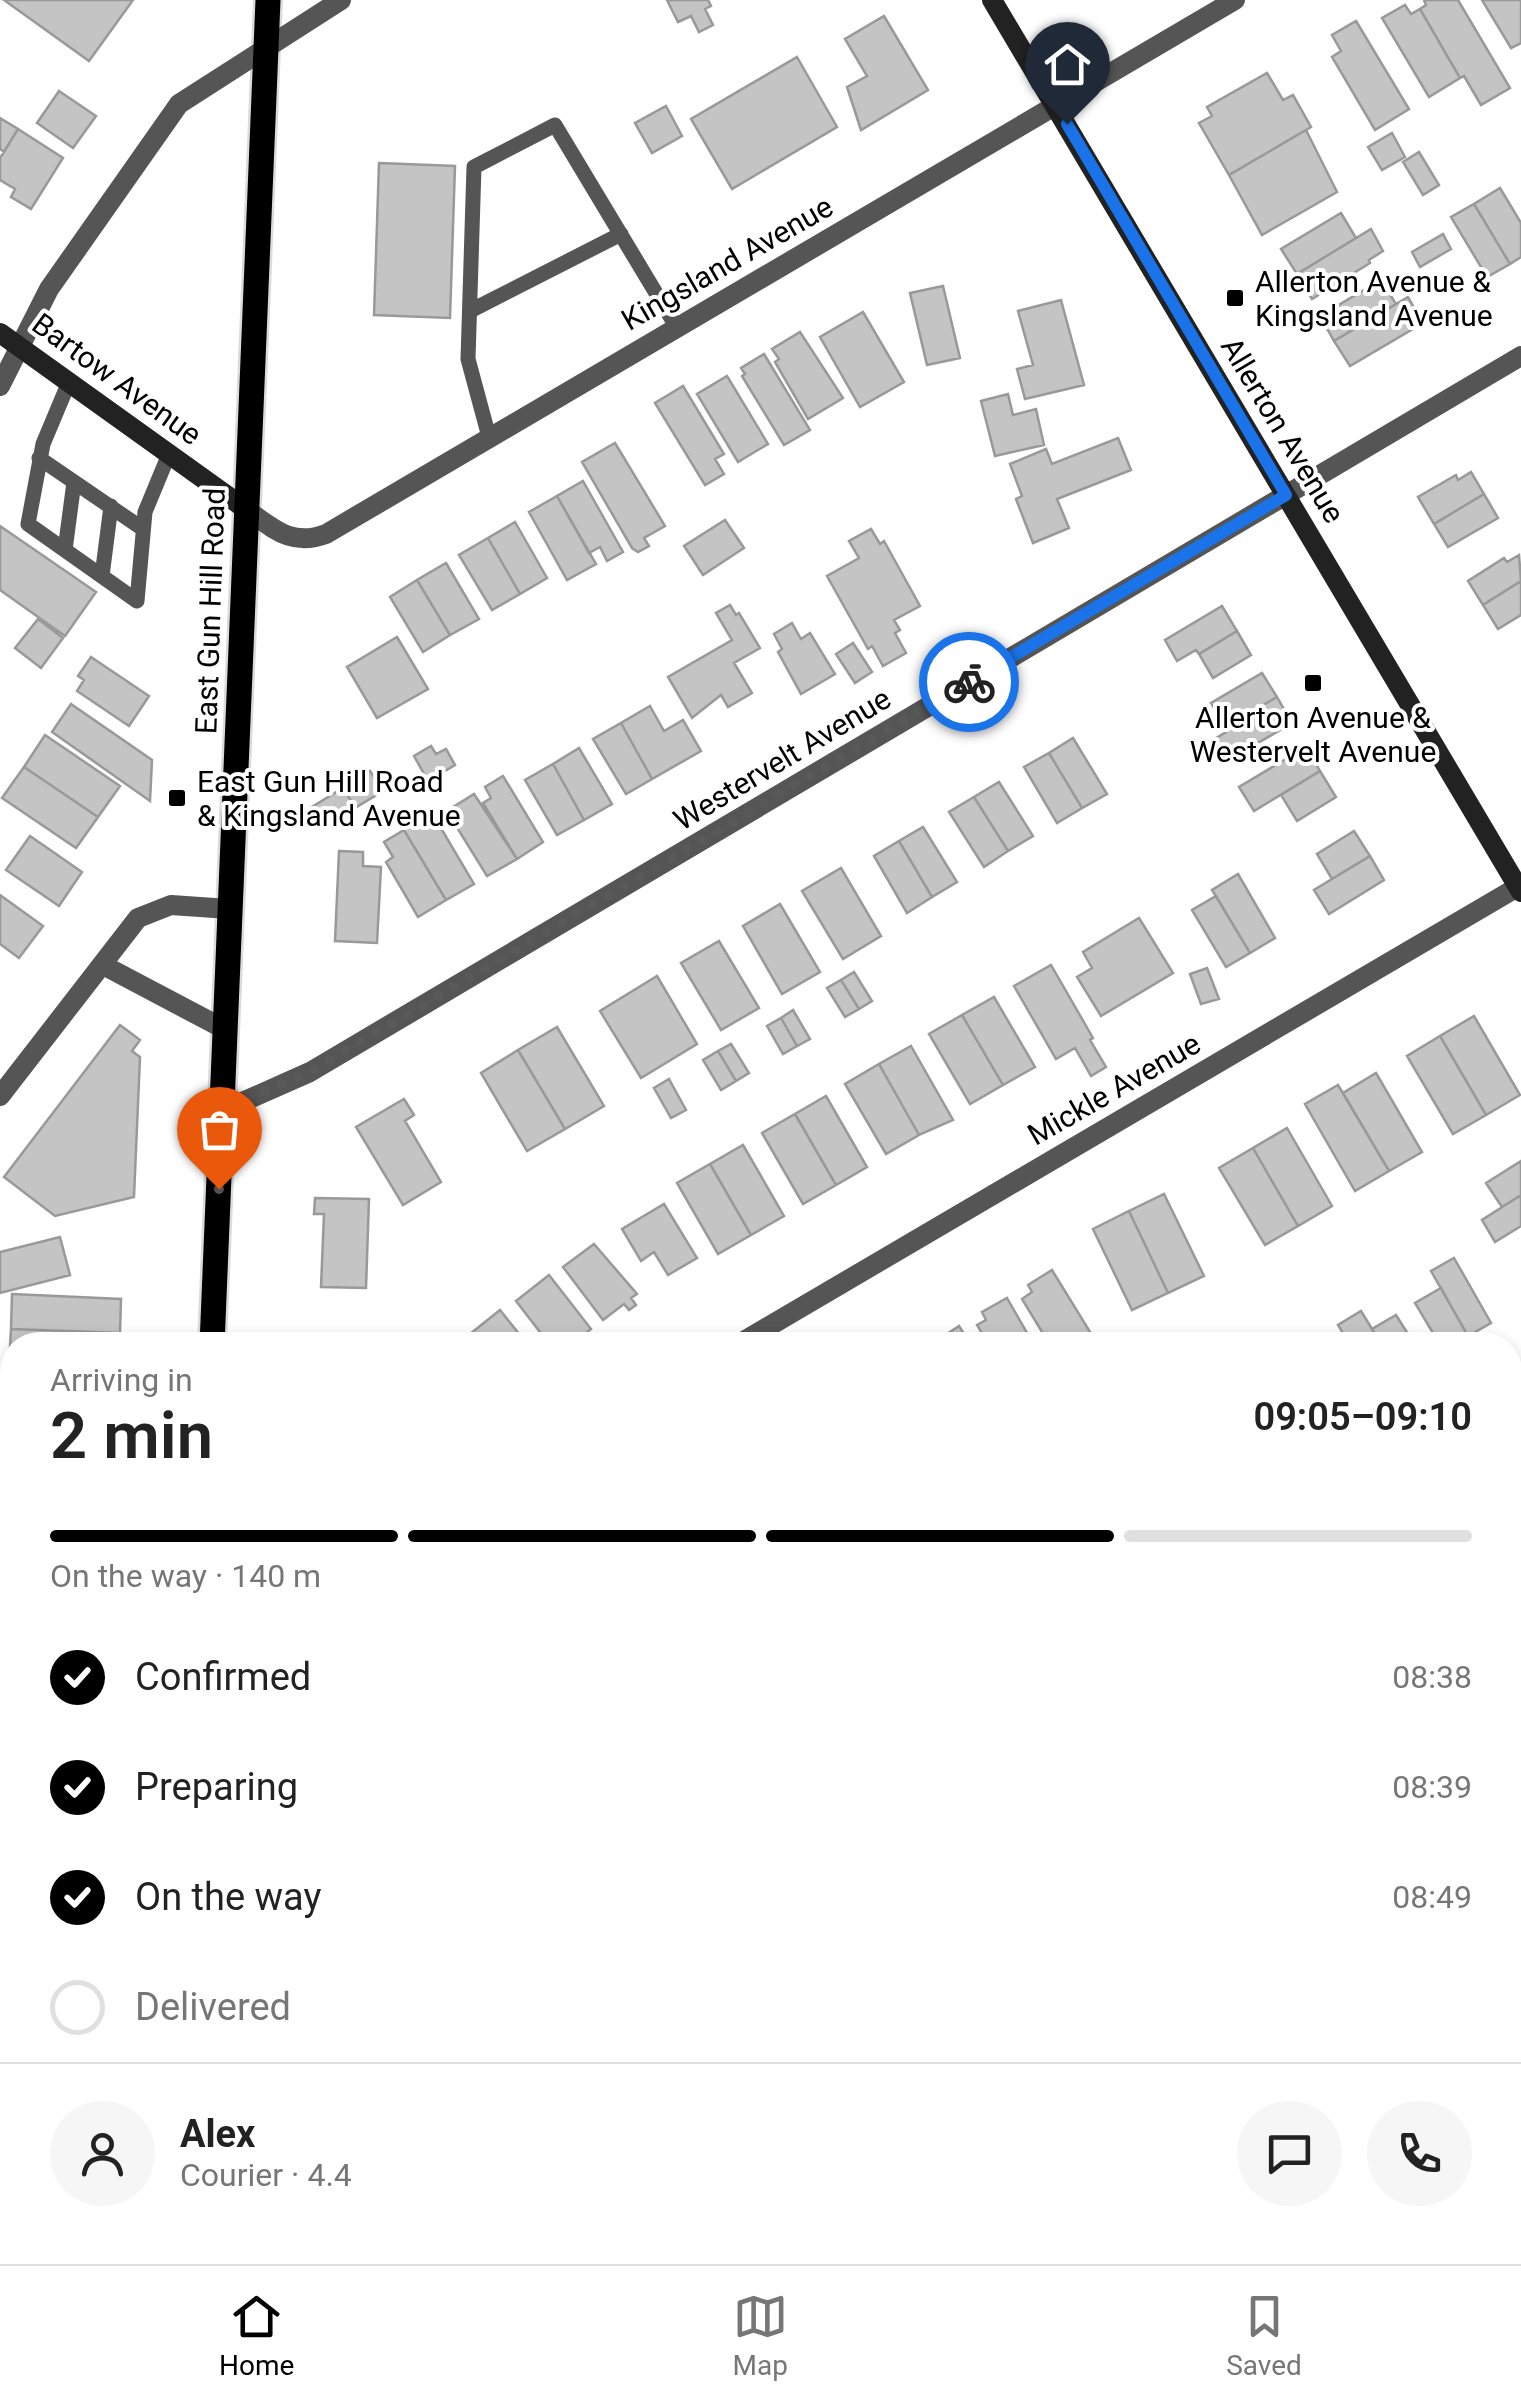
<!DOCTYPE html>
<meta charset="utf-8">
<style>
body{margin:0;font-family:Roboto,sans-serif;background:#f6f6f6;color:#222;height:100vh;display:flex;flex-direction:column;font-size:38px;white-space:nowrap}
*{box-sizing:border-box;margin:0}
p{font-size:32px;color:#767676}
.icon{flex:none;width:55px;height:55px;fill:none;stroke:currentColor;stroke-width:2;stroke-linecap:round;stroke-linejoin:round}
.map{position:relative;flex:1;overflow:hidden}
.drawer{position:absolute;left:0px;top:1332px;width:1522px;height:932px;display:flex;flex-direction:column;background:#fff;border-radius:40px 40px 0 0;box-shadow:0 5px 15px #0003}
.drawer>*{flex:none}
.pin{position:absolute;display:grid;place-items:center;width:85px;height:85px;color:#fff;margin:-102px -42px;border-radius:50% 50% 50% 0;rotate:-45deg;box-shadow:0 0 10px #0007}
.pin .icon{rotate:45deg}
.courier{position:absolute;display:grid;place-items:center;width:100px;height:100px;margin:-50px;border:8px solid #1a73e8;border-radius:50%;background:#fff;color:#222;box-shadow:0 2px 12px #0007}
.summary em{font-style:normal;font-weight:600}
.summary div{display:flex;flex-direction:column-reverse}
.summary{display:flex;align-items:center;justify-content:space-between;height:170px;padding:0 50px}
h1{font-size:65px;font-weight:600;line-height:75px}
.bar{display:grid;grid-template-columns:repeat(4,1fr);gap:15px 10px;align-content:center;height:120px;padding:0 50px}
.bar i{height:12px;border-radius:8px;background:#e0e0e0}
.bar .current{background:#000}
.bar p{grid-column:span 4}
.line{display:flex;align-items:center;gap:25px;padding:0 50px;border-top:2px solid #e0e0e0}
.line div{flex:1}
.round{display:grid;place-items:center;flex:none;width:105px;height:105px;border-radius:52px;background:#f6f6f6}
ol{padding:0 50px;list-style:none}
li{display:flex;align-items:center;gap:30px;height:110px}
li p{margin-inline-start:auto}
li .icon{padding:10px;border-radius:50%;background:#000;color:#fff;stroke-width:4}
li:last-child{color:#767676}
li i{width:55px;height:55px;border:5px solid #e0e0e0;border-radius:50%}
.dock{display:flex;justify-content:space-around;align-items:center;height:140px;border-top:2px solid #e0e0e0;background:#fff;font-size:28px;color:#767676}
.dock a{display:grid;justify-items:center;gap:5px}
.dock .current{color:#000}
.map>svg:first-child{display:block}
.green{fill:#dcdcdc}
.building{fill:#c4c4c4;stroke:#999;stroke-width:2.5}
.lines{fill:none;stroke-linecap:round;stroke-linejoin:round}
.primary-casing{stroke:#dbdbdb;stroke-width:30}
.lane{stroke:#555;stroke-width:15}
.street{stroke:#555;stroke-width:20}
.secondary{stroke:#222;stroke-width:20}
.primary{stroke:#000;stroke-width:25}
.done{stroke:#595959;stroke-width:10;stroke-dasharray:0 18}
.route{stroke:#1a73e8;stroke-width:12}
.poi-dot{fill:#000;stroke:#fff;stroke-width:4}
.labels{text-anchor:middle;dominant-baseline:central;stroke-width:8;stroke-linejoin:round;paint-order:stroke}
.street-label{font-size:30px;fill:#000;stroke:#fff}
.poi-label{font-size:30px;fill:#000;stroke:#fff;text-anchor:start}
</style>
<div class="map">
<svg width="1521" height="2264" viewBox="0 0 1521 2264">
<rect width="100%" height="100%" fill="#fff"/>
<path class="green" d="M365 2252 378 2264H259L260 2253Z"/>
<path class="building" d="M4 0H133L89 61Z
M667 0H708L711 6 705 9 713 25 699 32 691 16 678 22Z
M1424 0H1458L1510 88 1481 105 1464 76 1460 78 1420 9 1426 5Z
M1482 0H1521V43L1511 48Z
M1405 5 1411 14 1420 9 1460 78 1429 97 1382 18Z
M884 16 928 90 861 130 847 87 867 76 845 39Z
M1356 21 1409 109 1375 130 1332 57 1341 51 1332 35Z
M797 57 837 127 732 189 691 119Z
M1267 73 1283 100 1293 95 1311 127 1229 175 1199 123 1212 116 1207 107Z
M59 91 96 116 73 148 37 123Z
M666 106 682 136 652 153 635 123Z
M0 118 18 129 4 152 0 149Z
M18 129 63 158 31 209 11 197 15 189 0 180V158Z
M1306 130 1337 192 1262 235 1229 175Z
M1392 133 1405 157 1382 170 1368 147Z
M1419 152 1439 185 1423 195 1403 162Z
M379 163 455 166 450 318 374 315Z
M1500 188 1521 223V257L1510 264 1474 204Z
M1474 204 1510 264 1487 277 1451 217Z
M1341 213 1356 238 1297 274 1281 249Z
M1371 229 1383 251 1369 260 1370 263 1312 299 1297 274Z
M1443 234 1451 249 1420 267 1412 252Z
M1381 280 1396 304 1334 341 1320 316Z
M943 286 960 358 927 365 910 293Z
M1408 297 1423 323 1350 366 1334 341Z
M1061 300 1084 385 1025 399 1017 369 1033 365 1018 311Z
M863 312 904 382 860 407 820 337Z
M800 332 843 398 808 419 775 362 779 359 772 349Z
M764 354 810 430 784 445 742 376 745 374 741 368Z
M727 376 768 444 738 462 697 394Z
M683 386 724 454 715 459 724 474 705 485 655 403Z
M1008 394 1013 415 1036 409 1044 445 995 456 981 401Z
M1118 438 1131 470 1057 499 1069 528 1033 543 1016 499 1022 496 1010 464 1046 449 1052 464Z
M615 443 665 526 644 538 649 546 638 552 632 548 582 462Z
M1471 472 1484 494 1434 524 1418 497 1456 475 1458 480Z
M583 481 623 552 607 561 600 547 589 553 557 496Z
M1484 494 1498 518 1448 547 1434 524Z
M557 496 596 564 567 580 529 512Z
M725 520 744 548 703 575 684 546Z
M515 522 547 578 520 594 488 538Z
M0 526 96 592 65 636 0 590Z
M871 529 880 544 884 541 920 606 894 620 900 630 895 633 906 653 883 666 872 646 868 649 827 576 859 558 849 541Z
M488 538 520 594 492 610 459 555Z
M1519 555 1521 581 1483 605 1468 581 1504 558 1507 562Z
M446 563 479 619 450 635 417 580Z
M417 580 450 635 423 652 390 597Z
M1521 581V615L1498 629 1483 605Z
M730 605 736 615 739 613 760 648 734 663 752 693 728 707 721 695 692 718 668 677 732 640 716 613Z
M1222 606 1237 631 1199 654 1196 650 1177 661 1165 640Z
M38 619 63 638 41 668 15 648Z
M792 623 801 639 810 633 835 674 801 694 778 652 782 649 774 634Z
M1237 631 1251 655 1213 678 1199 654Z
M397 637 428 689 377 718 347 667Z
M853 643 872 672 855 683 836 654Z
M91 657 149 696 129 726 77 691 84 680 78 676Z
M1262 673 1277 697 1237 720 1234 713 1221 720 1211 703Z
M1277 697 1292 723 1224 763 1211 741 1240 724 1237 720Z
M71 704 152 760 150 801 52 732Z
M650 706 664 731 683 720 701 751 652 779 621 723Z
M621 723 652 779 626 794 593 739Z
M45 735 120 786 98 817 24 767Z
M1073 738 1107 794 1082 808 1049 753Z
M431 746 436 754 446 749 455 765 428 781 414 756Z
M1306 747 1320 771 1254 811 1239 787Z
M579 748 612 804 584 820 553 764Z
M1049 753 1082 808 1057 823 1024 767Z
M553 764 584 820 557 835 525 780Z
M24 767 98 817 76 848 2 798Z
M370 771 383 791 355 808 343 788Z
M1320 771 1336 797 1297 821 1281 795Z
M503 776 543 842 517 859 483 803 491 798 485 787Z
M999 782 1033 836 1008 851 974 797Z
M343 788 353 804 317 826 307 810Z
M474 794 517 859 487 876 453 821 456 819 450 809Z
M974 797 1008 851 984 867 949 812Z
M432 813 474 884 446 900 404 830Z
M923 827 957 882 932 897 899 841Z
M404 830 446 900 418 917 386 862 393 857 384 842Z
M1354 831 1370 856 1332 879 1317 854Z
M30 836 82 872 59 906 6 870Z
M899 841 932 897 907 913 874 856Z
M339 851 363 852V866L381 867 377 943 335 941Z
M1370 856 1384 880 1329 914 1314 890Z
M841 868 881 936 843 959 802 891Z
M1238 874 1275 938 1250 953 1212 890Z
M0 895 43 926 19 958 0 944Z
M1216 896 1250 953 1226 967 1192 910Z
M780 904 820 972 782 994 743 926Z
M1139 918 1173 973 1101 1016 1077 977 1092 968 1083 952Z
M719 941 759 1008 721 1030 681 963Z
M1051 965 1093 1038 1090 1040 1106 1067 1091 1076 1075 1048 1056 1059 1014 986Z
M1207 968 1219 999 1201 1004 1190 974Z
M854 972 872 1001 859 1009 841 980Z
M657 976 697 1044 641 1078 600 1011Z
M841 980 859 1009 845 1017 827 988Z
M994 997 1035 1067 1003 1085 962 1015Z
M793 1010 810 1039 797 1046 781 1018Z
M962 1015 1003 1085 970 1104 929 1034Z
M1474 1016 1520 1095 1486 1115 1440 1036Z
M781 1018 797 1046 783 1054 767 1026Z
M120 1025 140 1040 132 1051 140 1057 134 1197 55 1216 4 1177Z
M557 1027 604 1106 565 1129 518 1050Z
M1440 1036 1486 1115 1453 1134 1407 1056Z
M731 1044 749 1073 736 1081 718 1051Z
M911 1046 953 1120 919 1135 879 1064Z
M518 1050 565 1129 527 1151 481 1073Z
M718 1051 736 1081 721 1090 703 1060Z
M879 1064 919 1135 886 1154 845 1084Z
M1376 1073 1422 1152 1389 1171 1343 1093Z
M669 1079 686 1110 671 1118 654 1088Z
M1338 1085 1389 1171 1355 1191 1305 1104Z
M826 1096 867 1167 836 1185 795 1114Z
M404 1099 414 1115 405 1121 441 1182 403 1205 356 1127Z
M795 1114 836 1185 803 1204 762 1133Z
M1287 1128 1332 1206 1298 1226 1253 1148Z
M743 1145 784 1216 751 1235 710 1164Z
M1253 1148 1298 1226 1265 1245 1219 1168Z
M1521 1161V1195L1502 1207 1486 1183Z
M710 1164 751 1235 718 1254 677 1183Z
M1164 1194 1204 1276 1168 1293 1129 1211Z
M1521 1195V1226L1495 1242 1482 1220Z
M315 1198 369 1199 366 1288 321 1287 324 1214H314Z
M664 1204 697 1258 668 1275 654 1252 641 1261 622 1229Z
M1129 1211 1168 1293 1132 1310 1093 1229Z
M60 1237 70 1275 0 1293V1252Z
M594 1244 637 1294 631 1298 636 1305 629 1310 624 1304 603 1320 563 1267Z
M1454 1258 1491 1323 1468 1336 1431 1271Z
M1052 1270 1095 1340 1086 1345H1050L1022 1299 1032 1292 1028 1285Z
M549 1275 591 1329 586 1333 589 1337 579 1345 576 1341 570 1345H550L516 1301Z
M1441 1288 1468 1336 1454 1345H1440L1415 1303Z
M12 1294 121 1299 120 1333 11 1329Z
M1007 1298 1034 1345H989L977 1325 986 1320 982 1312Z
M500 1310 528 1345H471L465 1338Z
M1361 1311 1372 1329 1382 1345H1350L1338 1325Z
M1396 1315 1415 1345H1382L1372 1329Z
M959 1326 971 1345H939L936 1341Z
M11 1329 94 1332V1345H12V1364H9Z
M4 1445H12V1485L2 1484Z
M2 1484 12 1485V1521L1 1520Z
M1510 1521 1521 1582V1608L1511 1610 1510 1620Z
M0 1571 12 1579V1651L0 1643Z
M1518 1919 1521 1960 1510 1964V1922Z
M0 1931 12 1939V2221L0 2220Z
M1521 2023V2062L1510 2065V2026Z
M1521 2109V2167H1520L1510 2136V2113Z
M609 2252H721L734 2264H622Z
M751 2252H909L912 2264H735L733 2257Z
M1028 2252H1101L1105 2264H1031Z
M1121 2252H1161L1165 2264H1125Z
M1178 2252H1217L1220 2264H1182Z
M1231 2252H1271L1274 2263 1235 2264Z"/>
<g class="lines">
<defs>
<path id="primary" d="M212 1345 268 0
M173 2264 174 2252"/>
</defs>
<use href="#primary" class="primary-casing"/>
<path class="lane" d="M470 311 621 234
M69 382 43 444 28 524 137 601 145 512 169 454
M489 437 468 359 474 167 555 125 677 328
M39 458 143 529
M65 550 74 482
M102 576 111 506"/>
<path class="street" d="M0 386 49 289 179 104 341 0
M247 510C274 529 292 547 326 534L1235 0
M103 965 226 1030
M0 1096 138 918 171 905 229 909
M222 1111 310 1072 1521 356
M737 1345 1521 885
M1510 1415 1521 1409
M0 1817 12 1804
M0 1855 12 1864
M496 2252 508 2264
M983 2252 986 2264
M1498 2252 1504 2264"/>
<path class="secondary" d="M992 0 1521 892
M0 333 247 510"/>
<use href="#primary" class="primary"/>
</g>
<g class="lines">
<path class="done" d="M219 1189 222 1110 310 1072 969 682"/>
<path class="route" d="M969 682 1286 495 1067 124"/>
</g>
<g class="poi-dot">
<rect x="1225" y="288" width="20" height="20" rx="5"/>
<rect x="1303" y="673" width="20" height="20" rx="5"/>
<rect x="167" y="788" width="20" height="20" rx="5"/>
</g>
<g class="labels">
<g class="street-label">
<text transform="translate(727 263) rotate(-30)">Kingsland Avenue</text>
<text transform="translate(117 379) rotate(36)">Bartow Avenue</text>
<text transform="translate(1283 430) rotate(59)">Allerton Avenue</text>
<text transform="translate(210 611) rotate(-88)">East Gun Hill Road</text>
<text transform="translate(782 759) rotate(-31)">Westervelt Avenue</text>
<text transform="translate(1114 1089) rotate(-30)">Mickle Avenue</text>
</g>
<g class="poi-label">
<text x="1255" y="281">Allerton Avenue &amp;<tspan x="1255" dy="34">Kingsland Avenue</tspan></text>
<text x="1313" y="717" text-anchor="middle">Allerton Avenue &amp;<tspan x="1313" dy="34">Westervelt Avenue</tspan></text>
<text x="197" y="781">East Gun Hill Road<tspan x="197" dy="34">&amp; Kingsland Avenue</tspan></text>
</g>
</g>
</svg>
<div class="pin" style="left:219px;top:1189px;background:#ea580c"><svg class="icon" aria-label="bag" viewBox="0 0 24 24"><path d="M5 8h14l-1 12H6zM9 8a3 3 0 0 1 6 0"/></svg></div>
<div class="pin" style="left:1067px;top:124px;background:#1f2937"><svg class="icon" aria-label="home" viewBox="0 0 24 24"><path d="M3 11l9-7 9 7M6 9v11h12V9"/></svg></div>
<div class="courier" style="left:969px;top:682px"><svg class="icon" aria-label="bike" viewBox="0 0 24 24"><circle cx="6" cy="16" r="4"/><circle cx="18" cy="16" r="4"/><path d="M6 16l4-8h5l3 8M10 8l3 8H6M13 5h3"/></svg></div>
<section class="drawer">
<div class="summary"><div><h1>2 min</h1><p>Arriving in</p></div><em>09:05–09:10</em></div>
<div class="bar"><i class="current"></i><i class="current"></i><i class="current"></i><i></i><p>On the way · 140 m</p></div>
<ol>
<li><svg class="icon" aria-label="check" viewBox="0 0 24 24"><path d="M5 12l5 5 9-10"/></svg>Confirmed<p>08:38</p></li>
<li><svg class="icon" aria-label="check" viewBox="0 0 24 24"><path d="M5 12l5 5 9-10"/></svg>Preparing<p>08:39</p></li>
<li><svg class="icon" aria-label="check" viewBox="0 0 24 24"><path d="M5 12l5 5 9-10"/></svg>On the way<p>08:49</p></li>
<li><i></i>Delivered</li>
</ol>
<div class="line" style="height:180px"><a class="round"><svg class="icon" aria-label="person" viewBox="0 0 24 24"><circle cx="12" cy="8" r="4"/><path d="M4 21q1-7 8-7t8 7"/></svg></a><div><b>Alex</b><p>Courier · 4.4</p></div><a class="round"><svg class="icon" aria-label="chat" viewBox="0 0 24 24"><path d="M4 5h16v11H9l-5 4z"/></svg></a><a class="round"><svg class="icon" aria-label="phone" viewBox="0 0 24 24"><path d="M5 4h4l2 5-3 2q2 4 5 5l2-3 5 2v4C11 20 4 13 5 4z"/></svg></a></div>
</section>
</div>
<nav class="dock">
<a class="current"><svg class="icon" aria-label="home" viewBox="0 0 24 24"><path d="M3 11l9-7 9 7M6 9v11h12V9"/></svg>Home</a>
<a><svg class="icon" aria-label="map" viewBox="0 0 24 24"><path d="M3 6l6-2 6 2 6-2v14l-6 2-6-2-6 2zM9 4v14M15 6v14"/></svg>Map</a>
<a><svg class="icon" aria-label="saved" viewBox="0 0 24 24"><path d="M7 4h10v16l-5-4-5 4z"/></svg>Saved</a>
</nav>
